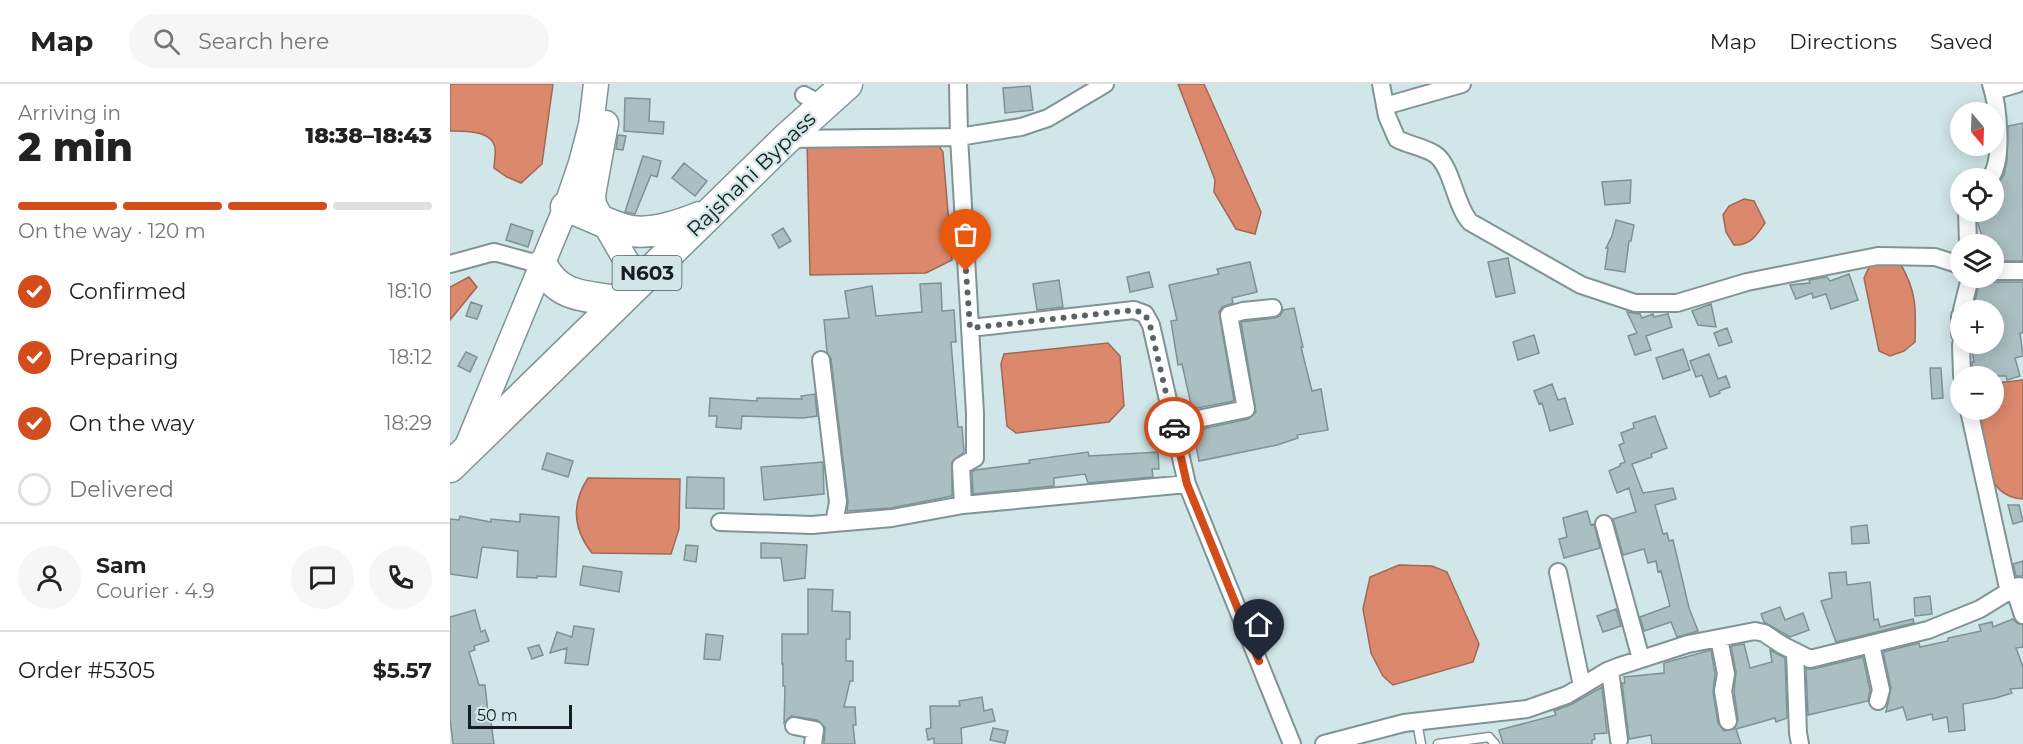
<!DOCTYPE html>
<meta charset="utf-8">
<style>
body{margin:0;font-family:Montserrat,sans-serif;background:#f6f6f6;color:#222;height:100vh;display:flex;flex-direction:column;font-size:22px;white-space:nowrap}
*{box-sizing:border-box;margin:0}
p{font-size:20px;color:#767676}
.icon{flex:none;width:33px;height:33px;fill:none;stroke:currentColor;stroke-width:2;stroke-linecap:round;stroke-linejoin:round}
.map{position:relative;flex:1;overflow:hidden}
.sheet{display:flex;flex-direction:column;background:#fff;width:450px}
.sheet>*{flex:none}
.needle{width:39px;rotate:161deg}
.buttons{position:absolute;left:1500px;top:18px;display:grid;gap:12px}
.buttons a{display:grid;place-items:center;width:54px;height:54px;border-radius:50%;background:#fff;box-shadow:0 3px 15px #0003;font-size:30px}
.scale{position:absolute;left:18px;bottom:15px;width:104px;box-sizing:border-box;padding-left:6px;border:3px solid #151d1e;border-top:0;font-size:16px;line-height:21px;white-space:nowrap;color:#151d1e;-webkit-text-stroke:4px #d1e6e9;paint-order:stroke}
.pin{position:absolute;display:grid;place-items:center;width:51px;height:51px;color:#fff;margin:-62px -26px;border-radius:50% 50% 50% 0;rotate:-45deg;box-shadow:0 0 6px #0007}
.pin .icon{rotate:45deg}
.courier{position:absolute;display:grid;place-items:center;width:60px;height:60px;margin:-30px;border:4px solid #d34c1b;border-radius:50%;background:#fff;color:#222;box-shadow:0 2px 8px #0007}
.overview em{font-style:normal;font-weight:800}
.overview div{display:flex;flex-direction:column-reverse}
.overview{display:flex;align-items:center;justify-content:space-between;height:102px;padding:0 18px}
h1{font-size:39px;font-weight:800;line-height:45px}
.bar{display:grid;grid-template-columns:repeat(4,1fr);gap:9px 6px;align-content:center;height:72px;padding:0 18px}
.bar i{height:8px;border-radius:4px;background:#e0e0e0}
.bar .on{background:#d34c1b}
.bar p{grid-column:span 4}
.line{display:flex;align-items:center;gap:15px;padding:0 18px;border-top:2px solid #e0e0e0}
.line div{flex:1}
.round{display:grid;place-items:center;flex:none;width:63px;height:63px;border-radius:32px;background:#f6f6f6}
ol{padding:0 18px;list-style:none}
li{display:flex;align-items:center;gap:18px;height:66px}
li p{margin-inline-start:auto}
li .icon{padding:6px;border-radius:50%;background:#d34c1b;color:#fff;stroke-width:4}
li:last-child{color:#767676}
li i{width:33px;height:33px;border:3px solid #e0e0e0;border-radius:50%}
header{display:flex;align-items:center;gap:36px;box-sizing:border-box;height:84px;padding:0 30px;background:#fff;border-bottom:2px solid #e0e0e0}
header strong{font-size:28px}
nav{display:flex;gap:33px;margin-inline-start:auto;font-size:21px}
.search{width:420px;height:54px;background:#f6f6f6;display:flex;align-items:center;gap:15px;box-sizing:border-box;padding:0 21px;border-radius:33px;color:#767676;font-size:22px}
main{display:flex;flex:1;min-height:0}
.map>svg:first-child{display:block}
.water{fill:#dc886d;stroke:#a06855;stroke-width:1.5}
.building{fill:#aabfc2;stroke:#7e9295;stroke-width:1.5}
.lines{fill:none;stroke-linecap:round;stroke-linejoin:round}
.lane-casing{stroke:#809497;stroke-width:11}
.street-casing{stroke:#809497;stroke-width:20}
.secondary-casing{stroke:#809497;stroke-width:27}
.highway-casing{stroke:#809497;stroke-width:33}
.lane{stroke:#fff;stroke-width:8}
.street{stroke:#fff;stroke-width:16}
.secondary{stroke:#fff;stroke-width:24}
.highway{stroke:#fff;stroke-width:30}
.done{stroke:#576365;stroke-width:6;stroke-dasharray:0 10.8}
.route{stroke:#d34c1b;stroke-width:8}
.labels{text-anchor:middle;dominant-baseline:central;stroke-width:4.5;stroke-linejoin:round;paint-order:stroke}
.shield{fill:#d1e6e9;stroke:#4d595b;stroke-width:1.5}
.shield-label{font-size:20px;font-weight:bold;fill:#151d1e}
.street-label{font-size:21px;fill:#151d1e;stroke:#d1e6e9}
</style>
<header>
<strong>Map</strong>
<div class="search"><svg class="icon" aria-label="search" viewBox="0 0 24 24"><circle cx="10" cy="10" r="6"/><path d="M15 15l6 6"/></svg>Search here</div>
<nav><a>Map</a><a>Directions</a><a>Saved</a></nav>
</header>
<main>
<section class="sheet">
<div class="overview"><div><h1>2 min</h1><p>Arriving in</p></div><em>18:38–18:43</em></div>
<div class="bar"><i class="on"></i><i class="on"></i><i class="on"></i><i></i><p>On the way · 120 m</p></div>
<ol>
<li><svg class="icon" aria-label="check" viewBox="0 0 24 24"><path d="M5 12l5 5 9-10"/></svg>Confirmed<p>18:10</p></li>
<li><svg class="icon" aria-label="check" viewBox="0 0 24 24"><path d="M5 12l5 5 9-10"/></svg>Preparing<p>18:12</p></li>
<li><svg class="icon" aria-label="check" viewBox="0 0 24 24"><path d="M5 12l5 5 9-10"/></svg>On the way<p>18:29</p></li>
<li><i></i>Delivered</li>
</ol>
<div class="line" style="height:108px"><a class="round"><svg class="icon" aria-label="person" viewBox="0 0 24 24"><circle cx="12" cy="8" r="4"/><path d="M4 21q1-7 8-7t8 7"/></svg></a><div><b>Sam</b><p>Courier · 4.9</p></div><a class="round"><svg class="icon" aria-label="chat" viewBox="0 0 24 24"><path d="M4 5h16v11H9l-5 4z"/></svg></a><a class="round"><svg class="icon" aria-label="phone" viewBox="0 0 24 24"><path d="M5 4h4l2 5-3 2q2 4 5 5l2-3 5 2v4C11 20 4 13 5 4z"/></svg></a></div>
<div class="line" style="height:78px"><div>Order #5305</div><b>$5.57</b></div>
</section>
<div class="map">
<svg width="1573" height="660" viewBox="0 0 1573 660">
<rect width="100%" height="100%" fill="#d1e6e9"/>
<path class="water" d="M0 0H103L92 80 71 99 57 93 44 84C44 78 46 70 45 64 42 46 14 47 0 47Z
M728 0H754L811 128 805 150 786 145 764 108 765 96Z
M483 54 493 68 502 176 476 189 360 191 357 57Z
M1294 115 1304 117 1315 139C1307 151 1300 162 1284 161L1276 148 1273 131 1279 122Z
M1421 179H1450C1467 208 1466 225 1465 258L1454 267 1440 272 1429 267 1414 194Z
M19 193 27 203 0 236V203Z
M658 259 670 272 674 322 659 338 566 349 557 342 551 280 554 270Z
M1573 296V415C1531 413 1531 358 1532 326H1544V302L1547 299Z
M138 394 230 395 229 445 221 470 142 469C123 445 121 420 138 394Z
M949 481 982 482 997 488 1029 560 1023 578 943 601 933 592 921 569 913 525 920 493Z"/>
<path class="building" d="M580 2 583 26 555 29 553 4Z
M175 14 200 15 199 37 214 38 213 50 174 47Z
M1573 39V177H1553L1548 160H1528V153L1532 152 1528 140 1527 128H1544V104L1554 91 1557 76 1558 42Z
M168 51 176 52 173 66 166 65Z
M193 72 211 77 207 93 201 91 185 130 175 128Z
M234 79 257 97 245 112 222 94Z
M1181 96 1180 119 1155 121 1152 98Z
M1166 136 1184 141 1181 157H1179L1175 188 1155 185 1158 164H1156L1162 152Z
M61 140 83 147 78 163 56 156Z
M333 144 341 157 329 164 322 151Z
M1058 174 1065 209 1046 213 1038 178Z
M800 178 807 208 782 214 783 219 772 223 769 228 784 317 742 325 732 280 728 281 721 237 727 236 719 201 769 190 767 185Z
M699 188 703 203 680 208 677 193Z
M1399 190 1408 216 1381 225 1376 210 1363 214 1362 209 1346 215 1340 201 1360 199 1359 196 1377 193 1380 197Z
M1530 194H1536L1544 198H1573V249H1570L1573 272 1565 274 1570 292 1557 296 1556 292H1522V278H1524L1521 260H1544V226H1523Z
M609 196 613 223 587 226 583 200Z
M491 199 492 227 504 226 506 258H501L508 343H512L514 368 502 378V412L441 424 397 427 398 417 381 275 377 268 374 236 399 234 395 207 422 202 426 232 472 228 470 200Z
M21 218 32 222 27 235 16 232Z
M1261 220 1266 243 1248 241 1242 227Z
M844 224 853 263H851L862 307 871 305 878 346 847 351 848 354 827 361 749 377 743 347 798 335 806 328 791 238 825 234 830 232 833 226Z
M1177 228 1190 230 1192 234 1203 230 1204 233 1218 230 1222 243 1196 252 1201 266 1185 271 1178 252 1187 249Z
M1277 244 1282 258 1269 262 1264 249Z
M1084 251 1089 269 1068 276 1063 258Z
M1233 265 1240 286 1213 295 1206 274Z
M16 268 27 273 20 288 8 282Z
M1259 270 1268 295 1276 292 1280 303 1269 307 1270 309 1260 313 1252 291 1246 293 1240 277Z
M1480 284H1491L1493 314 1482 315Z
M1102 300 1108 316 1115 314 1123 340 1100 347 1092 319 1089 320 1084 307Z
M365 310 367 332 353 334 292 332 291 345 266 343 267 332H259L260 314 307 317V314L352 315 351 312Z
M1205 332 1217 364 1201 370 1202 373 1182 380 1193 409 1223 404 1226 415 1205 421 1213 450 1217 449 1219 457 1223 456 1239 524 1248 547 1227 553 1221 538 1194 547 1190 533 1220 522 1211 487 1208 488 1206 477 1198 479 1194 465 1173 471 1163 435 1186 428 1179 404 1167 409 1159 387 1170 382V380L1175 378 1169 361 1174 359 1171 349 1184 344 1183 339Z
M638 368 639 372 708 368 709 385H702L703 393 638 399 635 390 604 394V402L523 410 522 388 525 386 580 379 579 376Z
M97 369 123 377 118 393 92 385Z
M373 378 374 410 314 416 311 383Z
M237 393 274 394V425L236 424Z
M1558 421H1569L1573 437 1563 440Z
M1137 427 1141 441 1144 440 1150 464 1114 474 1109 455 1117 453 1113 434Z
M70 430 109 433 106 493 87 492V494L67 493 68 467 32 463 27 494 0 490V435L9 436 10 432 41 438V435L70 438Z
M1417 441 1419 459 1402 460 1401 443Z
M311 459 357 461 355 494 334 497 331 474H311Z
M236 461 248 462 246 478 234 476Z
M1573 477V492H1566L1563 480Z
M133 482 172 488 169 508 130 501Z
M1396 488 1397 501 1420 498 1424 536 1428 535 1430 543 1463 535 1464 539 1386 558 1371 517 1382 514 1379 489Z
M358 505 383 506 382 527 400 528V555H396V577H403V597H400L394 623H405L406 641H403L405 660H374L375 643 367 636 341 632 334 639 335 602H333V580H332V550H358Z
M1480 512 1482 530 1465 532 1464 514Z
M1330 523 1335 536 1353 529 1359 546 1340 553 1314 538 1311 530Z
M1166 525 1171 542 1153 548 1147 532Z
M25 526 31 548 35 546 39 557 24 562 25 566 19 568 29 601H35L39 638H41L44 660H3L0 634V533Z
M1563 535 1567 539 1573 541V563L1566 564 1573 583V604L1560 605 1562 609 1546 614 1513 620 1515 646 1499 648 1497 633 1483 636 1482 630 1457 636 1453 623 1436 628 1441 604 1433 568 1469 559 1470 563 1498 557V554L1531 547 1529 541 1542 538 1543 543Z
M124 542 144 545 138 581 115 579 117 564 100 569 107 548 122 553Z
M256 550 273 552 270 576 254 575Z
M1294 560 1300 584 1322 578 1320 566 1335 574 1337 634 1326 638 1325 634 1286 645 1291 660H1202L1201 651 1179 655 1172 599H1175L1174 593 1214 589V579L1261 566 1265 590 1263 608 1268 639 1274 647 1284 645 1288 636 1284 607 1286 588 1281 562Z
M89 561 93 571 82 575 78 564Z
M1413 573 1420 606 1418 617 1358 631 1356 585H1363Z
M1152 603 1157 649 1144 650 1145 655 1142 656V660H1053L1049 646 1106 631 1104 627 1122 620Z
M532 613 534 627 542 625 545 637 511 644 512 660H484V654L478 656 476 645 481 644 480 622H510L509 617Z
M543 644 558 647 555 659 540 656Z"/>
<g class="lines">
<defs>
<path id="lane" d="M967 638 971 660
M988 660 1039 653 1045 660"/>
<path id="street" d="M508 0 509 53 525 329V374L511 382 513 421
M931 0 937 32 947 55C959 61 977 64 986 71 1002 83 1005 121 1020 138L1131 201 1185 219H1227L1297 198 1428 172 1485 173 1510 181
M1543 7 1567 0
M354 11 373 21
M935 22 1012 0
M337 55 509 53 571 43 598 34 655 0
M1540 94C1554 77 1548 21 1541 0
M1517 128 1518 160
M0 180 44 168 92 181
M1544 187H1573
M1512 226 1520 194
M1510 232V250
M520 244 684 226 695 230 701 241 737 400 842 660
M1511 260 1512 292
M1519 326 1558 504 1569 502
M724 340 796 325 779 231 793 227 823 224
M270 438 362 441 384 439 388 418 371 276
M384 439 442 434 513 421 737 400
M1154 440 1191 575
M1108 488 1132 602
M1269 554 1276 590 1273 607 1278 637
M1421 561 1431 606 1428 617
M1345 568 1348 649 1350 660
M1160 586 1169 656
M344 642 365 646 363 660
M874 660 954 639 1077 625 1117 611 1157 587 1170 582 1238 560 1305 547 1314 549 1332 561 1360 575 1478 546 1530 525 1564 504 1573 531"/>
<path id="secondary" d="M156 39 143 111 144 121 178 180 191 195
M17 362 116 123 131 79 141 41 146 0"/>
<path id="highway" d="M116 123C136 129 153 139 173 145 197 153 228 142 250 133
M92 181C108 214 136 212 168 217
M0 383 336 55 397 0"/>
</defs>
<use href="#lane" class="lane-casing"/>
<use href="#street" class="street-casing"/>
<use href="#secondary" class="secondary-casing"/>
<use href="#highway" class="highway-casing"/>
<use href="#lane" class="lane"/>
<use href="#street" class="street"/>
<use href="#secondary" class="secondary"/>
<use href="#highway" class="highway"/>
</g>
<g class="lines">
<path class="done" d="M516 187 520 244 684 226 695 230 700 241 724 343"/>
<path class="route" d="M724 343 737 400 809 577"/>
</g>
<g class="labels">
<rect class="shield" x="162.5" y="172" width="69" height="34" rx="4.5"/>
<g class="shield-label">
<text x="197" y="189">N603</text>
</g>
<g class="street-label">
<text transform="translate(301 90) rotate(-44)">Rajshahi Bypass</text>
</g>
</g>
</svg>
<div class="buttons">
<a><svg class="needle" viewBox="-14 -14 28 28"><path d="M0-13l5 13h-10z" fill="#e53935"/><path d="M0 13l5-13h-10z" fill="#767676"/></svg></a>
<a><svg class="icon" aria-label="locate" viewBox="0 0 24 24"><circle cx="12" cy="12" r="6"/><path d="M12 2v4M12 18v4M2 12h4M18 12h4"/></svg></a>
<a><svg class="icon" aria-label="layers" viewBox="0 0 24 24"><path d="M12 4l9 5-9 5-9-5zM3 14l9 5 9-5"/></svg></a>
<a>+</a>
<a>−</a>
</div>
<div class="scale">50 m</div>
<div class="pin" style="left:516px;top:187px;background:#ea580c"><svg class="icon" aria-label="bag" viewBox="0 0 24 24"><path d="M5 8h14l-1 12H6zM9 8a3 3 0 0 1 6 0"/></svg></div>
<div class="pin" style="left:809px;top:577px;background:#1f2937"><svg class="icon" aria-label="home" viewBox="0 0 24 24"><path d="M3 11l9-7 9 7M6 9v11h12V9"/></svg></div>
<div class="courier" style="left:724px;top:343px"><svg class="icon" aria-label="car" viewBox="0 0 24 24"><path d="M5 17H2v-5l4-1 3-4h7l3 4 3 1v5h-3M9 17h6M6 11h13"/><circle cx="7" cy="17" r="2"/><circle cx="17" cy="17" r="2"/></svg></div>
</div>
</main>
